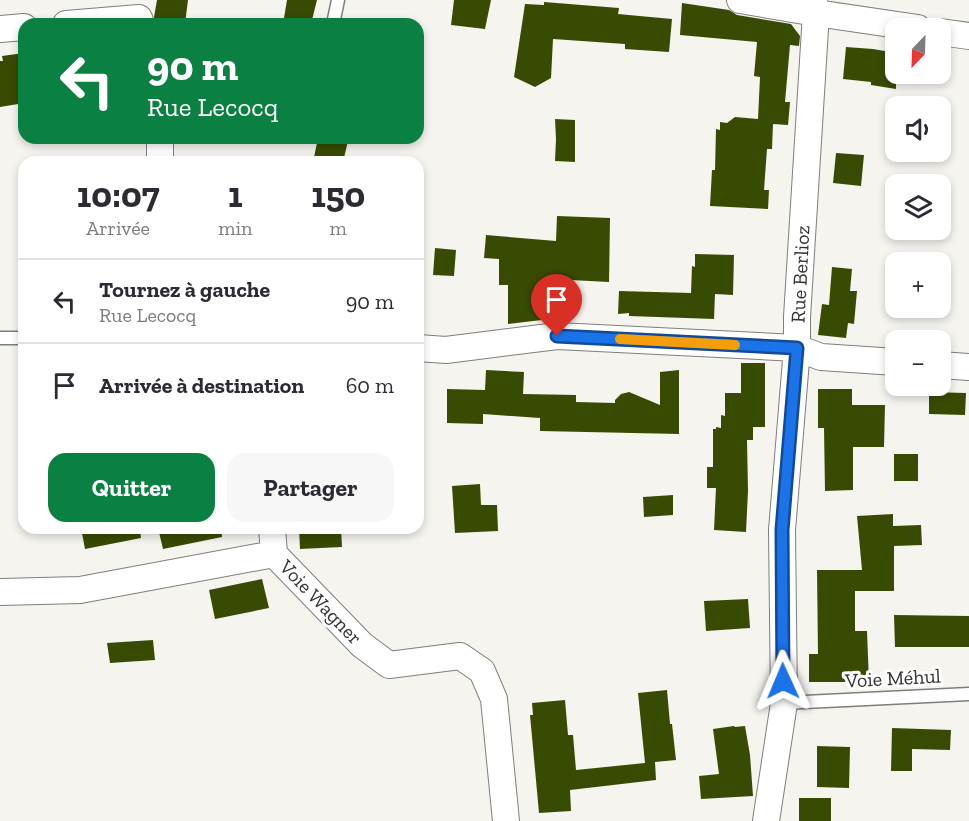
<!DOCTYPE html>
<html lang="fr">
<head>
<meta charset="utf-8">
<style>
  :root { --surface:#fff; --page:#f7f7f7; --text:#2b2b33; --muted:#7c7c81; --line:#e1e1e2; --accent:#0b8043 }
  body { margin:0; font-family:"Zilla Slab",serif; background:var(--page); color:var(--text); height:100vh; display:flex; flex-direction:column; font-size:22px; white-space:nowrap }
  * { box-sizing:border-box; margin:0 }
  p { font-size:20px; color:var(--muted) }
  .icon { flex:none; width:33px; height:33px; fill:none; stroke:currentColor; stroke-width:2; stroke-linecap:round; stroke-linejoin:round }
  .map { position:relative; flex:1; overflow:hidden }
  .side { position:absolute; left:18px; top:156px; width:406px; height:378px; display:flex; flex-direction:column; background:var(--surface); border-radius:18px; box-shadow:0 3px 9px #0003 }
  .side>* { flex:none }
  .banner { position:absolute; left:18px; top:18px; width:406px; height:126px; border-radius:18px; box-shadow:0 3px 9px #0003; background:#0b8043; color:#fff; overflow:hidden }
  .needle { width:39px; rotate:203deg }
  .fabs { position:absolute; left:885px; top:18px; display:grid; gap:12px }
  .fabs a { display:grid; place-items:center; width:66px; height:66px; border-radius:12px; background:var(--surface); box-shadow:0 3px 9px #0003; font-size:30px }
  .pin { position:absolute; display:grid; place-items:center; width:51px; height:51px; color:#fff; margin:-62px -26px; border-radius:50% 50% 50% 0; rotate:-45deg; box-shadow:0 0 6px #0007 }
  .pin .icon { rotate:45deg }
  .me { position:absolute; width:66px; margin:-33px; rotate:359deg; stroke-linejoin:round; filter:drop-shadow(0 0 4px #0008) }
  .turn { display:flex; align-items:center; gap:21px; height:126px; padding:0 30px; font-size:27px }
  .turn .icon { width:78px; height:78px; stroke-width:2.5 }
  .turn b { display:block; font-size:42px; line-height:51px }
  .eta { display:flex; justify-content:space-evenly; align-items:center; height:102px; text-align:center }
  .eta b { font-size:36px; font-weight:800; line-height:42px }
  .cta { display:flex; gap:12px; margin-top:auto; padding:12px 30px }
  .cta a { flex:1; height:69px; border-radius:18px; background:var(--accent); color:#fff; font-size:24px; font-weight:800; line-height:69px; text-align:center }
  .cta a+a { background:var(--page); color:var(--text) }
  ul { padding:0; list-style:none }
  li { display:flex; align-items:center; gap:18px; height:84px; padding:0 30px; border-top:2px solid var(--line) }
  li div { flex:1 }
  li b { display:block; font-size:22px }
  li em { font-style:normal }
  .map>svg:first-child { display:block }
  .building { fill:#394b02 }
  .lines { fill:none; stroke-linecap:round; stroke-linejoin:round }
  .lane-casing { stroke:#7f7e7a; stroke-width:15 }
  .street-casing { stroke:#7f7e7a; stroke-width:28 }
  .lane { stroke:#fff; stroke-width:12 }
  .street { stroke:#fff; stroke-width:26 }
  .route-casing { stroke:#114b97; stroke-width:15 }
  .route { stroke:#1a73e8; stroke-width:10 }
  .slow { stroke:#f59e0b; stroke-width:10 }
  .labels { text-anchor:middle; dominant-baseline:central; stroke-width:6; stroke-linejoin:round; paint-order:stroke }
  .street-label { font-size:20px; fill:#31312f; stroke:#fff }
</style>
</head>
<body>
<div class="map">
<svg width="969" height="821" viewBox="0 0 969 821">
  <rect width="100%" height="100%" fill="#f5f4ef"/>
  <path class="building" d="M157,0H188L185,24H156L154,17Z
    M287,0H317L311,24H283Z
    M454,0H491L485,29L451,25Z
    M544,2L619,8L618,14L672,19L669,52L625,49V44L553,39L551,78L535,87L514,77L525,4L544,5Z
    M682,3L729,10L737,15L791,24L800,36L799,46L790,45L785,102H790L788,125L773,124L772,149H767L764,190H769L768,209L710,206L712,170H715L716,129L720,130V122L727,123L735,117L758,119L760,77L754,76L757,42L680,35Z
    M846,47L873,49L896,53V89L871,85V82L843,79Z
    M24,53V103L0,107V61H3L2,56Z
    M555,119L575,120V162L555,161L556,139Z
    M318,138H335L348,141L343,162H313Z
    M836,153L864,155L861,186L833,183Z
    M557,216L610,218L609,282L551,279L550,319L508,324V285H499V259L484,258L486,235L556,241Z
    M435,248L456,250L454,276L433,275Z
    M695,254L734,255L733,295L715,294L714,319L629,316V313L618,314L619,291L691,293L692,266L695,267Z
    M832,267L852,269L850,291H857L854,324L848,323L846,338L818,335L822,304L829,305Z
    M741,363H765V427H753V440H747L748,491L746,532L714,530L716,488H707V467H713V429H716V427L721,428V415L725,416V393H741Z
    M486,370L524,372L523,394L576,395V402L615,403V400L621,394L629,392L660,405V372L679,370V434L540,431V418L483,414V424L447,423V389L485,390Z
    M818,389H852V405H885L884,447H853V490L825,491L824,428H818Z
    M929,392L966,393L965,415L929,414Z
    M894,454H918V481H894Z
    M480,484L481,505H497L498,531L455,533L452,486Z
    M673,495V515L644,517L643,497Z
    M893,514V526L921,525L922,545L894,546V591H855V631H867L869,682H809V654H818L817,570H862L857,516Z
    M81,528H140L141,538L85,549Z
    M158,528H221L222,537L163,549Z
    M299,528H341L342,547L300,549Z
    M262,579L269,608L215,619L209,590Z
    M748,599L750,628L706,631L704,601Z
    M894,615L969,616V647H895Z
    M153,640L155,660L110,663L107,643Z
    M667,690L670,724H672L676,760L655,762L656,780L570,790L571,811L539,813L530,715H533L532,703L565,700L568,735H573L576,770L645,763L638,693Z
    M734,726L735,727L745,726L750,755L753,796L701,799L699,776L719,774L713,729Z
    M892,728L951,730L950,750L912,749V771H891Z
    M817,746L850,747L849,788L817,787Z
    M799,798H831V821H799Z"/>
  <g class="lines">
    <g class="lane-casing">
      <path id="lane" d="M333,24L338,0
        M0,338H24
        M784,703L969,694"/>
    </g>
    <g class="street-casing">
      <path id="street" d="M740,0L816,13L918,28
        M66,24L139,18L141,24
        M0,29L24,27
        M940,32L969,36
        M160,138V162
        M418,348L446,350L557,336L797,348L821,357L896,362
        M940,365L969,367
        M272,528L274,554
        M0,592L80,590L274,554L362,645L389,665L460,656L482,671L494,699L506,821
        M766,821L784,703L782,530L797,348V317L816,13L814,0"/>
    </g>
    <use href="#lane" class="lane"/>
    <use href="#street" class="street"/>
  </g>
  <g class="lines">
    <g class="route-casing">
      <path id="route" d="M557,336L797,348L782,530L783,681"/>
    </g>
    <use href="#route" class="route"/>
    <path class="slow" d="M620,339L735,345"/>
  </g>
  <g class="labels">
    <g class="street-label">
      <text transform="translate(800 274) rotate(-87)">Rue Berlioz</text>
      <text transform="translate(321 602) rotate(46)">Voie Wagner</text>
      <text transform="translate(893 678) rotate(-3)">Voie Méhul</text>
    </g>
  </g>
</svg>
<div class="fabs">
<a><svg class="needle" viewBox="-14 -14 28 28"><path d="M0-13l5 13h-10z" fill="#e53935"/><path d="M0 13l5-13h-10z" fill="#7c7c81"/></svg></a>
<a><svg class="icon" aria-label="sound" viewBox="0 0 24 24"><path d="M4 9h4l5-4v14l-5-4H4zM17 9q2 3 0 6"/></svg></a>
<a><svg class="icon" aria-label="layers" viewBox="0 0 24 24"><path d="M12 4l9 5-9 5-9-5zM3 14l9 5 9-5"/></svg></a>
<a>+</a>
<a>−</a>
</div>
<div class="pin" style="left:557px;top:336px;background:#d93025"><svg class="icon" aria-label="arrive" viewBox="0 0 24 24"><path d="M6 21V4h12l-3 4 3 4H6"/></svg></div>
<svg class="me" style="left:783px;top:681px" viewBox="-20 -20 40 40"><path d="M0-17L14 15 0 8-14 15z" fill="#1a73e8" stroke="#fff" stroke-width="4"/></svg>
<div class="banner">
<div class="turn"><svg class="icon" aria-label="left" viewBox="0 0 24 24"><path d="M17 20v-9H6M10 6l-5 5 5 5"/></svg><div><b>90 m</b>Rue Lecocq</div></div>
</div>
<section class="side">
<div class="eta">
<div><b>10:07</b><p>Arrivée</p></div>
<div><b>1</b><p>min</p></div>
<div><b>150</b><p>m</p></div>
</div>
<ul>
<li><svg class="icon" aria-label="left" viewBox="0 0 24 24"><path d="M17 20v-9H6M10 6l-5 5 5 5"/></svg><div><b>Tournez à gauche</b><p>Rue Lecocq</p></div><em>90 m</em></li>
<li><svg class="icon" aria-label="arrive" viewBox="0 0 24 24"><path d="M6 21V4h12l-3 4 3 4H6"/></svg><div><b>Arrivée à destination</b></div><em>60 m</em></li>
</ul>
<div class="cta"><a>Quitter</a><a>Partager</a></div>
</section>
</div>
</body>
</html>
